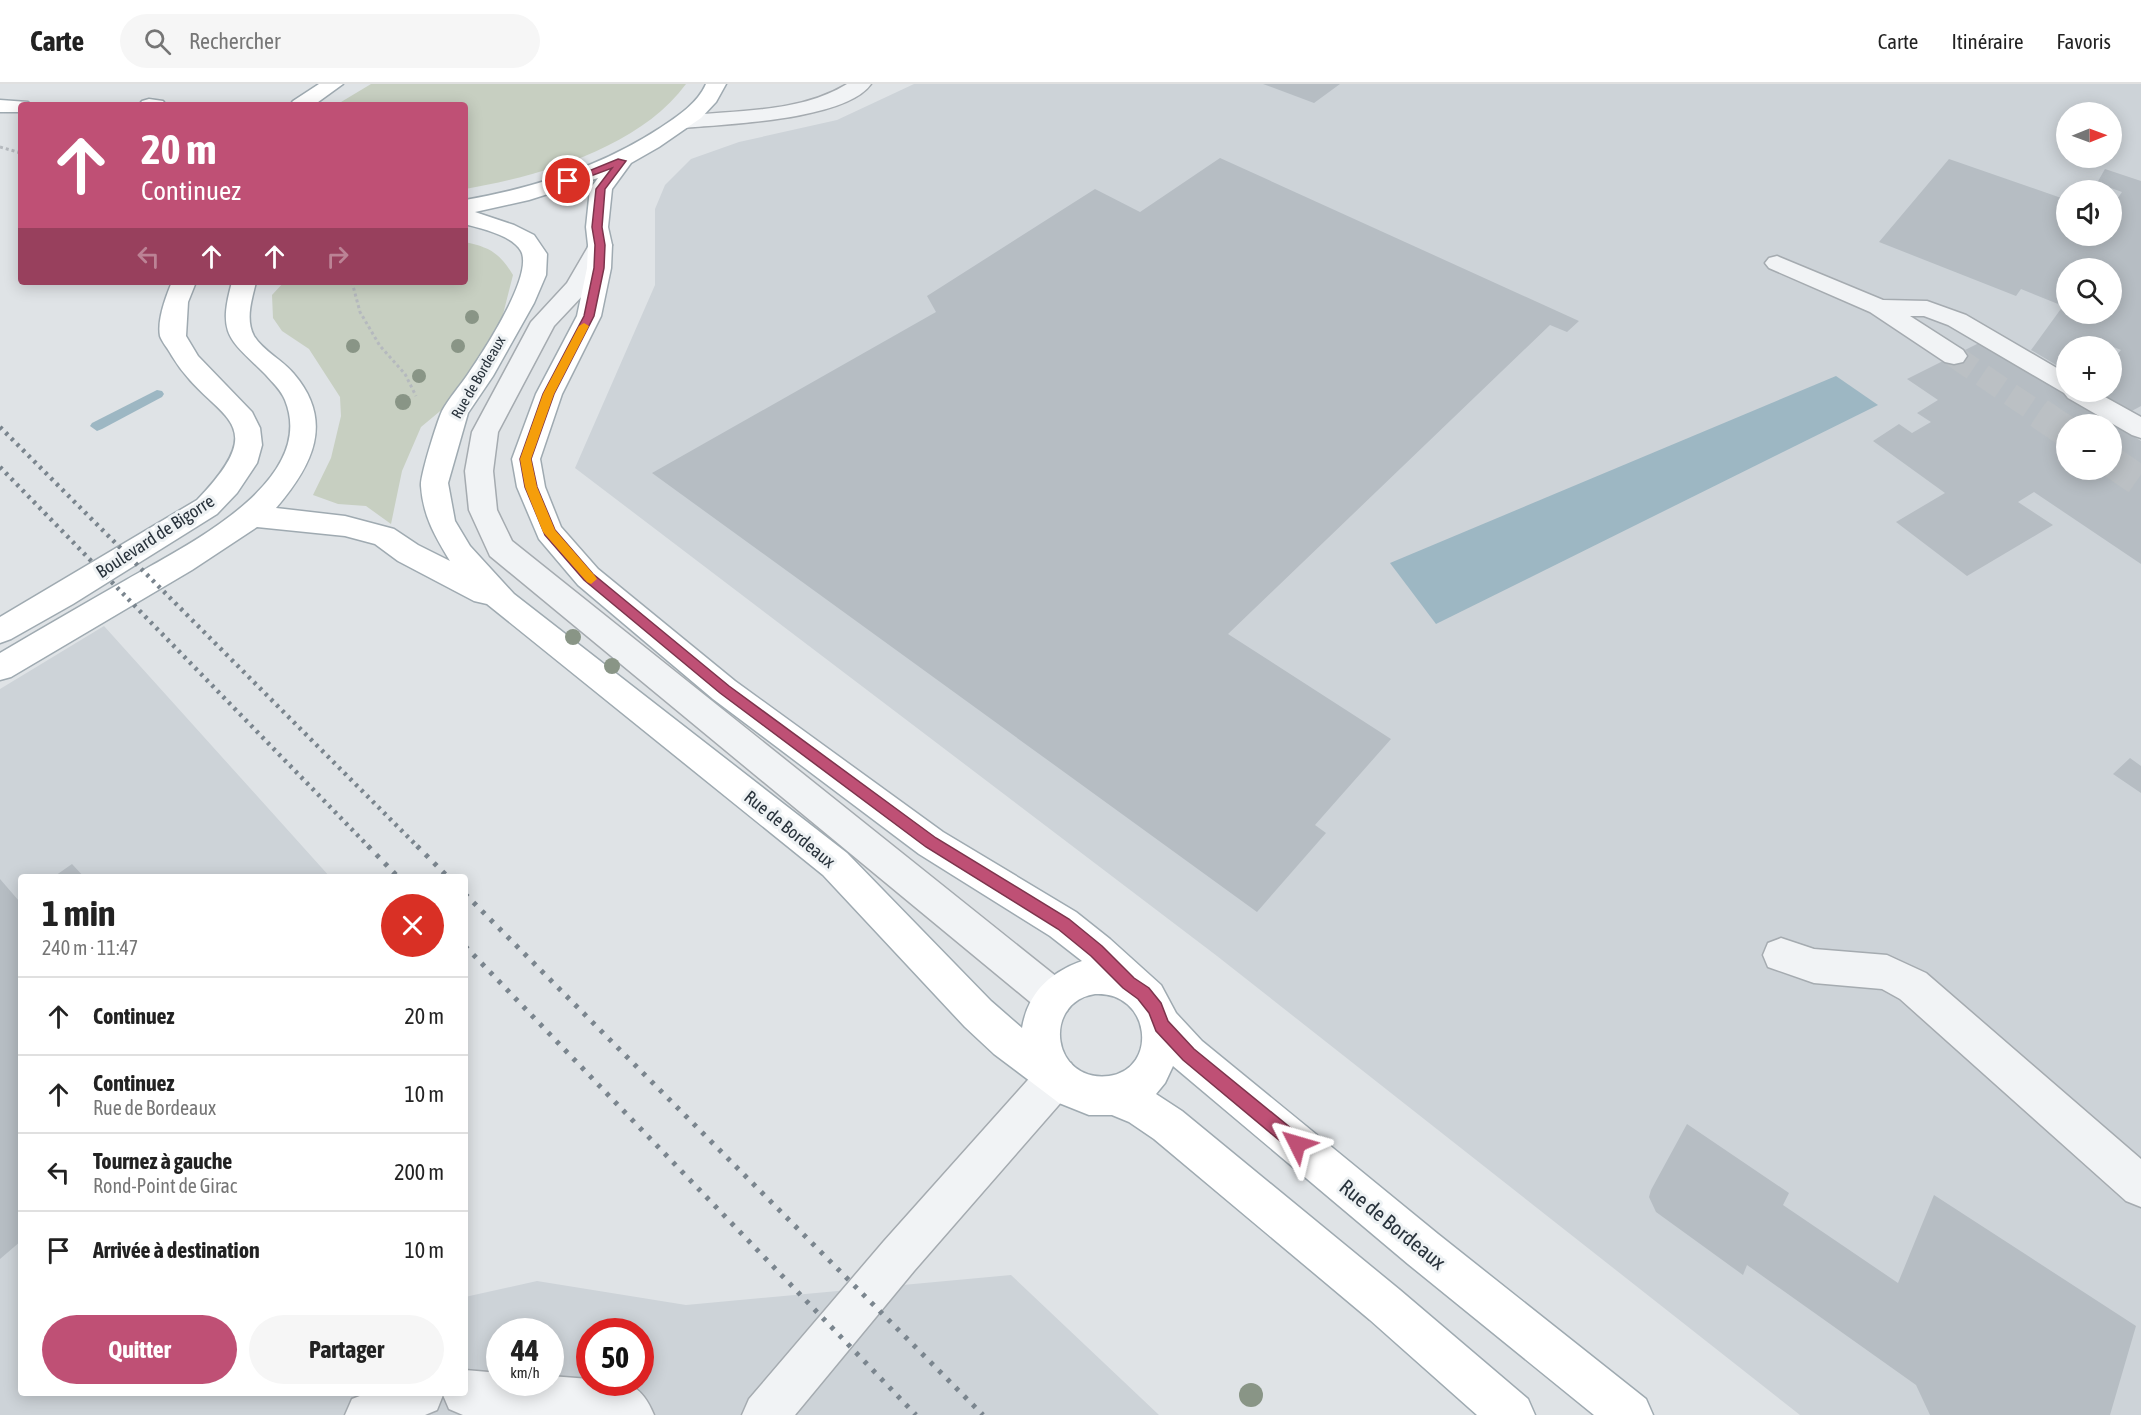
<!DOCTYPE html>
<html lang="fr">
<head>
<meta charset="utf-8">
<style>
  :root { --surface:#fff; --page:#f6f6f6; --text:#222; --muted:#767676; --line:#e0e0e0; --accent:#bf5075 }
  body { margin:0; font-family:"Asap Condensed",sans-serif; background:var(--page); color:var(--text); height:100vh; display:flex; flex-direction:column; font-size:22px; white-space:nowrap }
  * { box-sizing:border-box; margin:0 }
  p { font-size:20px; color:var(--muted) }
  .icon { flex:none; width:33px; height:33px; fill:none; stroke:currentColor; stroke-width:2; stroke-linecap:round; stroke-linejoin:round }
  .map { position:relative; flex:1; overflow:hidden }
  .details { position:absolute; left:18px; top:790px; width:450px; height:522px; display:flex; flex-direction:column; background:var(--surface); border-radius:6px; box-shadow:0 3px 15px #0003 }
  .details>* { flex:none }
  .banner { position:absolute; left:18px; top:18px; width:450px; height:183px; border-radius:6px; box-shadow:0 3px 15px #0003; background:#bf5075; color:#fff; overflow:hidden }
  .needle { width:39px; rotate:89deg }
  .buttons { position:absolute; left:2056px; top:18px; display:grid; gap:12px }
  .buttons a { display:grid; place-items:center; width:66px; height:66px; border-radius:50%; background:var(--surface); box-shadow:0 3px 15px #0003; font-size:30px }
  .speed { position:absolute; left:486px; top:1234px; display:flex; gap:12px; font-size:30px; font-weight:700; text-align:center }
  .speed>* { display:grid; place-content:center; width:78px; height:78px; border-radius:50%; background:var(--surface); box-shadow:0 3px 15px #0003; line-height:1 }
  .speed small { font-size:15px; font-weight:400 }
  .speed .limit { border:9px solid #d22; background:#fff; color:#111 }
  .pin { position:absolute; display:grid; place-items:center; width:51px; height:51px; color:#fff; margin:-26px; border:3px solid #fff; border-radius:50%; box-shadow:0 2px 6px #0007 }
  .me { position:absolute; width:66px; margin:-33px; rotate:310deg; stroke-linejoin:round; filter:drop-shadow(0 0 4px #0008) }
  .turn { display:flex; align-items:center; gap:21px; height:126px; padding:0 24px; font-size:27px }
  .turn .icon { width:78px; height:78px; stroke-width:2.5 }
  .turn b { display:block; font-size:42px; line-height:51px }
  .lanes { display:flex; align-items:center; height:57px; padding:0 24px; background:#0003; justify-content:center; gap:30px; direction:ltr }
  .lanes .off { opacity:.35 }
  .round { display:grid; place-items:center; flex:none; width:63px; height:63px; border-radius:32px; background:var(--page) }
  .overview { display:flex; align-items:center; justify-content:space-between; height:102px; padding:0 24px }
  h1 { font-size:36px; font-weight:700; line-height:45px }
  .cta { display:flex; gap:12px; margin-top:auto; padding:12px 24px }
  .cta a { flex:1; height:69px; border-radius:36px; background:var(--accent); color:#fff; font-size:24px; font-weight:700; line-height:69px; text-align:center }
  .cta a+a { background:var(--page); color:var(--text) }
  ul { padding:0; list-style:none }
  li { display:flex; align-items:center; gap:18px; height:78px; padding:0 24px; border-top:2px solid var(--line) }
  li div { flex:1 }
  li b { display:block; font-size:22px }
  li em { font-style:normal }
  header { display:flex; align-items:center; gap:36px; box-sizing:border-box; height:84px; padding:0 30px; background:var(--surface); border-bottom:2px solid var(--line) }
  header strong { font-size:28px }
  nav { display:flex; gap:33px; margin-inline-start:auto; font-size:21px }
  .search { width:420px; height:54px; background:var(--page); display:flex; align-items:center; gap:15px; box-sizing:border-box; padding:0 21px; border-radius:33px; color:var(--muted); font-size:22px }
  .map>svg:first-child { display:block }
  .built { fill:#cdd3d8; fill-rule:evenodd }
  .green { fill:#c7cfc1 }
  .water { fill:#9db7c3 }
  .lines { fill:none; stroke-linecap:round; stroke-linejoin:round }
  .stream { fill:#9db7c3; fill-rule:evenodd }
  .building { fill:#b6bdc3; fill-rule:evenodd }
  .minor-tunnel-far1 { stroke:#bbc0c4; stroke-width:23; stroke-dasharray:23 11; stroke-linecap:butt }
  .minor-tunnel { stroke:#bbc0c4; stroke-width:31; stroke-dasharray:31 15; stroke-linecap:butt }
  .minor-casing { stroke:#a5abb0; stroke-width:3 }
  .major-casing { stroke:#9faab1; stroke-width:3 }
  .path { stroke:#b5b9be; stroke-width:3; stroke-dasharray:3 3; stroke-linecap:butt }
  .minor { fill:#f1f3f5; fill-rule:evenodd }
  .major { fill:#fff; fill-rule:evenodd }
  .rail-far1 { stroke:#7a858e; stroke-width:4.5; stroke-dasharray:3 5; stroke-linecap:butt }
  .rail { stroke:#7a858e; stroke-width:5; stroke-dasharray:4 8; stroke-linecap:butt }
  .tree { fill:#899586 }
  .route { fill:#bf5075; stroke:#7c344c; stroke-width:1.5 }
  .slow { fill:#f59e0b }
  .labels { text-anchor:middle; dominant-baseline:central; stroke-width:6; stroke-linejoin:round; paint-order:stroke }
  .far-street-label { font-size:15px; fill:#29333c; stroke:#eef2f4 }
  .street-label { font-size:18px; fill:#29333c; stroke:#eef2f4 }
  .near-street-label { font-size:21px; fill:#29333c; stroke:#eef2f4 }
</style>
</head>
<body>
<header>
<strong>Carte</strong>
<div class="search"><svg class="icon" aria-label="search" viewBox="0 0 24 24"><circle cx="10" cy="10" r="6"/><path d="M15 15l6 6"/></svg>Rechercher</div>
<nav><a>Carte</a><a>Itinéraire</a><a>Favoris</a></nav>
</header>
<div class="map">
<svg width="2141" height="1331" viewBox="0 0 2141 1331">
  <rect width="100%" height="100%" fill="#dfe3e6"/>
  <path class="built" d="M914,0H2141V1331H1800L1217,872L575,384L655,201V125L665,101L691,75L739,58L837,36ZM2067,28H2112V74H2067ZM2067,106H2112V152H2067ZM2067,184H2112V230H2067ZM2067,262H2112V308H2067ZM2067,340H2112V386H2067Z
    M104,542L330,793L21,794V1310H465V1213L537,1197L686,1221L1011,1191L1159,1331H0V605ZM500,1248H550V1299H500ZM590,1248H640V1299H590Z"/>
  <path class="green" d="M371,0H686C639,64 540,92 465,105V21H336Z
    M465,158C489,163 500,169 513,191L494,266L463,308L421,343L402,387L391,440L366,422L338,420L313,411L331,374L341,332L340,313L309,265L282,247L273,234L272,211L284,198H465Z"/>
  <path class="water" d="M1836,292L1878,321L1436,540L1390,479Z"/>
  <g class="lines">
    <path class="stream" d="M157,306L162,307L164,310L162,313L102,345L97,347L90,342L92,339Z"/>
  </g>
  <path class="building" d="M1263,0H1340L1314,19Z
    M1220,74L1579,237L1567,248L1550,241L1228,550L1391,655L1315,741L1326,749L1257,828L652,389L936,228L927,212L1095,105L1140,128Z
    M1949,75L2067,116V152H2112V122L2122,108L2097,99L2105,85L2141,97V322L2128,329L2093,308H2112V277L2121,266L2089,253L2082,262H2067V276L2058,282L2031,266L2063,222L2021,205L2016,212L1879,158ZM2067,184H2112V230H2067Z
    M1981,258L2141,357V480L2034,408L2018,418L2053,441L1967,492L1896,438L1945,409L1873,357L1899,340L1912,349L1931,338L1917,329L1938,316L1907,295ZM2067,340H2112V386H2067Z
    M2130,674L2141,682V709L2113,690Z
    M72,780L85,794H52Z
    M0,795L19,817L21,816V1157L0,1175Z
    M1687,1040L1789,1109L1783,1121L1898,1199L1934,1111L2136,1242L2110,1331H1930L1916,1301L1747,1181L1743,1191L1656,1128L1649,1113L1651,1106Z"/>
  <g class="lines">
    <path class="minor-tunnel-far1" d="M1954,272L2041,331"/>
    <path class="minor-tunnel" d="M2039,329L2067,348
      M2112,378L2141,398"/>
    <g class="minor-casing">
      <path id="minor" d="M847,0H871C846,36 726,40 684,44L677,42L674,38L677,34L684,32C737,26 800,29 847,0Z
        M600,154L608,156L612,161L586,208L554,242L498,348L493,387L497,426L512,457L1067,901L1073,914L1067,927L1054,932L1041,927L490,472L469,426L465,387L472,348L531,238L567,199L592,156Z
        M1777,172L1883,216L1927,217L1966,231L2067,290V308H2096L2141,333V354L2132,351L2068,314L2064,309L1948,241L1924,232H1910L1963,266L1967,272L1963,278L1954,280L1945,278L1870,228L1769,184L1765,179L1769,174Z
        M1781,854L1814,865L1887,871L1926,889L2141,1075V1123L2126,1117L1900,915L1882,905L1814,899L1768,883L1763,871L1768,859Z
        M1057,974L1071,979L1077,993L1071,1007L914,1187L795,1331H742L749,1315L884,1157L1043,979Z
        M465,1286L500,1289V1299H550V1292L590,1295V1299C624,1299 639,1295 654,1331H463L449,1325L443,1311L437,1326L425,1331H345L352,1315L365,1310H465Z"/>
    </g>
    <g class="major-casing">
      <path id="major" d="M319,0H343L314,21H290L293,17Z
        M706,0H726L716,18L701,34L659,63L631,79L612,105L608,143L612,161L611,184L601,232L562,310L540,375L545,403L561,443L598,485L735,597L943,748L1076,828L1110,855L1161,901L1176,929L1202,957L1438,1150L1646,1315L1653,1331H1594L1408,1180L1173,982L1165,999L1156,1010L1182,1027L1400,1206L1528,1315L1535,1331H1477L1370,1236L1154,1055L1129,1038L1112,1031H1089L1059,1019L994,970L965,943L823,791L487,520L474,517L398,477L375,460L345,452L257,443L192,486L11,593L0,596V569C42,544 84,520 126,496C181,464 319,399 285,316C281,306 273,299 266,291C230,255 217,252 232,198H256C252,215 245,235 254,252C263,267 283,276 294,290C335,338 312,382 276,424L345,432L394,445L418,461L450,477C435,452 423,432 421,402C420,392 437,338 442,327C449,314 460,302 468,290C483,268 534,191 521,167C512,151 482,145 465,140V116C534,104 600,83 660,44C678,32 697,20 706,0ZM598,94L590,105L586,143L588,161L587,184L577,232L536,310L512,375L517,403L539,455L578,501L713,615L919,770L1050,852L1082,877C1049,889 1028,909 1022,944L991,917L847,769L514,510L470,462L455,437L448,399L468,329L493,292L534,219L546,191L547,170L534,151L514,141L475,128L529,116ZM1095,910C1151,907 1159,985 1109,992C1051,999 1042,918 1095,910Z
        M149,15L163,17L166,21H139L142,17Z
        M0,16L28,18L31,21H21V28H0Z
        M172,198H196L188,218L186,252L198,272L252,328L260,344L262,361L257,379L237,409L217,430L73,520L11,555L0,559V533L197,416C278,332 211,337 172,272C169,266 162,258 160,252C157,236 166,212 172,198Z"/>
    </g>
    <path class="path" d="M0,63L21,69
      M352,198L360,228L380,262L405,290L416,312"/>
    <use href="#minor" class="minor"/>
    <use href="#major" class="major"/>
    <path class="rail-far1" d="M0,343L419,764
      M0,383L370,764"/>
    <path class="rail" d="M368,762L399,794
      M417,762L449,794
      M465,810L983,1331
      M465,862L916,1331"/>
  </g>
  <g class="tree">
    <circle cx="472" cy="233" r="7"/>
    <circle cx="353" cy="262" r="7"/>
    <circle cx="458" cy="262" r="7"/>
    <circle cx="419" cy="292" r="7"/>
    <circle cx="403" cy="318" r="8"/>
    <circle cx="573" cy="553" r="8"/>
    <circle cx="612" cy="582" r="8"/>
    <circle cx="1251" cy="1311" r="12"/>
  </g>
  <path class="route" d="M618,75L626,77L605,105L602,143L605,161L604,184L594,232L554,310L531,375L537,403L555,446L593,490L729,602L936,754L1069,835L1102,862L1134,894L1149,904L1161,919L1168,937L1194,965L1303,1054L1305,1060L1303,1066L1297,1068L1291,1066L1183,976L1156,947L1149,929L1138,915L1123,904L1091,872L1058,845L926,763L720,609L584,496L545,451L525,403L520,375L543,310L584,232L594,184L595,161L592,143L596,105L612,84L572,99L564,97Z"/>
  <path class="slow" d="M584,239L589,242L554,310L531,375L537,403L555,446L595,492L597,495L591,500L587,498L543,448L525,403L520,375L543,310L579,242Z"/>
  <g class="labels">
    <g class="far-street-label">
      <text transform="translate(478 293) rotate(-60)">Rue de Bordeaux</text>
    </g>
    <g class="street-label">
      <text transform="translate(155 452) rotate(-33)">Boulevard de Bigorre</text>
      <text transform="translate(790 745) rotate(39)">Rue de Bordeaux</text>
    </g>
    <g class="near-street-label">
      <text transform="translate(1393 1140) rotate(39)">Rue de Bordeaux</text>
    </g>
  </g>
</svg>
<div class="buttons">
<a><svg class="needle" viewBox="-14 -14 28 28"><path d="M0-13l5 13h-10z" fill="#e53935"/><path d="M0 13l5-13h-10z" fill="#767676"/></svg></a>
<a><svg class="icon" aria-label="sound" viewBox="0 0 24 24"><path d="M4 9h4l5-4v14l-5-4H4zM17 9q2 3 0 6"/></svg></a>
<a><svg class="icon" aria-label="search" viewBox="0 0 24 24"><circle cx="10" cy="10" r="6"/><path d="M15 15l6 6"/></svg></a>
<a>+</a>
<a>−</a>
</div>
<div class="speed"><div>44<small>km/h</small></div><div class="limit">50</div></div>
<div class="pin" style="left:568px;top:97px;background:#d93025"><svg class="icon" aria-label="arrive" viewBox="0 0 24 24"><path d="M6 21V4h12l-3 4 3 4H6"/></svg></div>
<svg class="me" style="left:1297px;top:1060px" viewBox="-20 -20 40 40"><path d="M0-17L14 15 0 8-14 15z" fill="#bf5075" stroke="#fff" stroke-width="4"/></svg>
<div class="banner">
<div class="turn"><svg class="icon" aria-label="ahead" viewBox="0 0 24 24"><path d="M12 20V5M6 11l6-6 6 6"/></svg><div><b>20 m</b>Continuez</div></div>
<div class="lanes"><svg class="icon off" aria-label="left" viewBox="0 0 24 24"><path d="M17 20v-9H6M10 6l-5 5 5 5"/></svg><svg class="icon" aria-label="ahead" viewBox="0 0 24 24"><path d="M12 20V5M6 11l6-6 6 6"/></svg><svg class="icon" aria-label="ahead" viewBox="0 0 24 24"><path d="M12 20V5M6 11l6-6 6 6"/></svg><svg class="icon off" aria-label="right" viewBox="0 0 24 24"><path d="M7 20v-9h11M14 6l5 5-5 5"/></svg></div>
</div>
<section class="details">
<div class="overview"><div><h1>1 min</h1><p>240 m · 11:47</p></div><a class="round" style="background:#d93025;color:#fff"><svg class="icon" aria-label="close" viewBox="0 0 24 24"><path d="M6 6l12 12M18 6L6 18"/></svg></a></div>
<ul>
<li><svg class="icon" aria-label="ahead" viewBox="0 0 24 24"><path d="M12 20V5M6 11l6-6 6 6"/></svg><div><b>Continuez</b></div><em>20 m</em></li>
<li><svg class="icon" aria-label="ahead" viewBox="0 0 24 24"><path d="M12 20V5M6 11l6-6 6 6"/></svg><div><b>Continuez</b><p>Rue de Bordeaux</p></div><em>10 m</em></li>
<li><svg class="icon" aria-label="left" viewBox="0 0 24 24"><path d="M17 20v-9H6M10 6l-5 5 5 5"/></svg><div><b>Tournez à gauche</b><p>Rond-Point de Girac</p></div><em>200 m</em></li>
<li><svg class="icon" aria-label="arrive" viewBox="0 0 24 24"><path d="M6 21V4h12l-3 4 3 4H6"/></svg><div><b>Arrivée à destination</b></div><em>10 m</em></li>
</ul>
<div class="cta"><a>Quitter</a><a>Partager</a></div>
</section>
</div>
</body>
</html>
